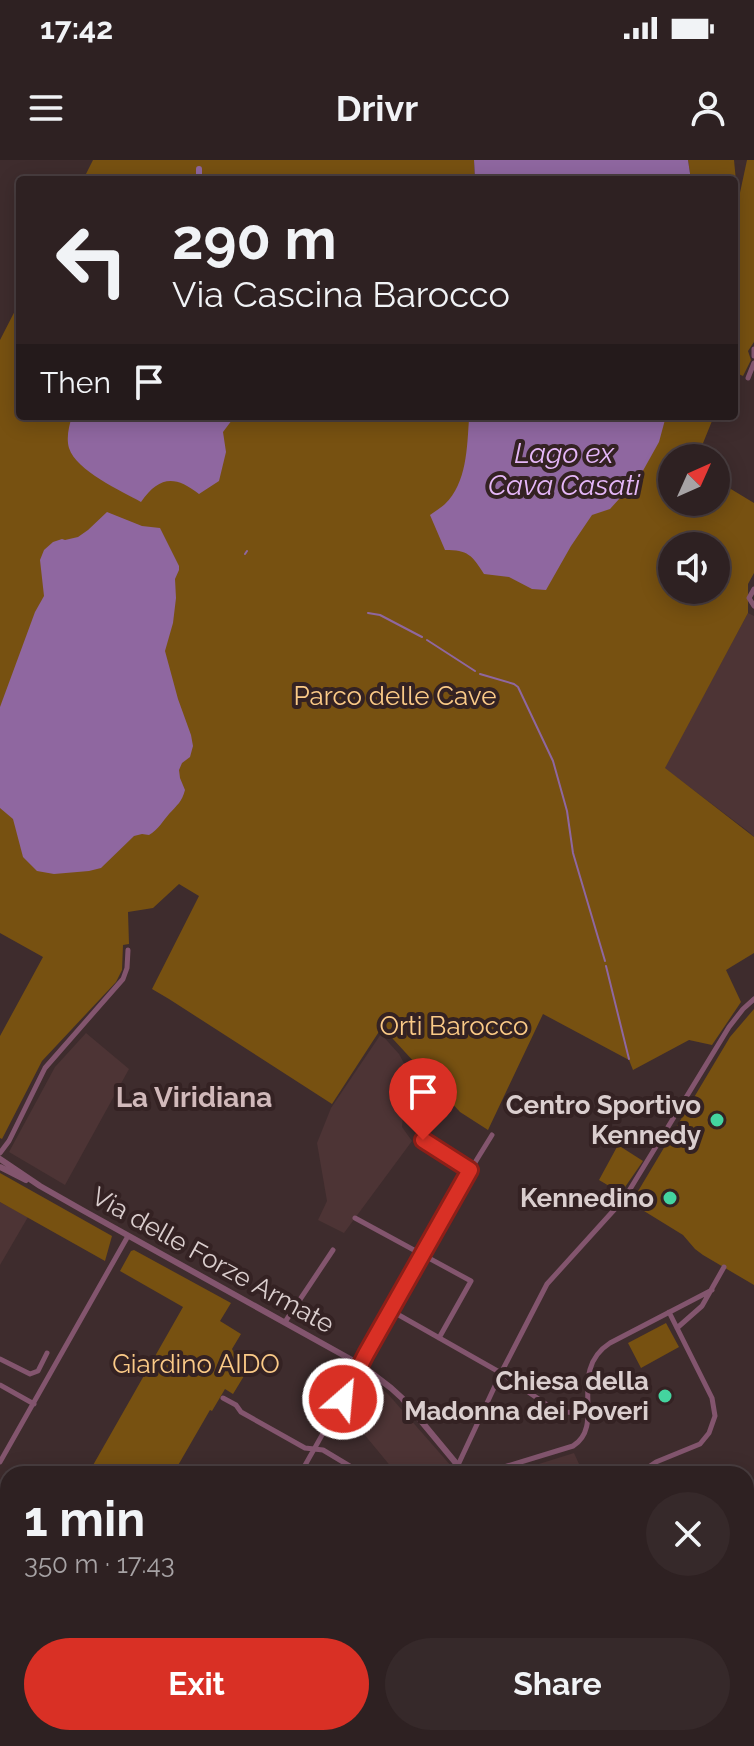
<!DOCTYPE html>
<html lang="en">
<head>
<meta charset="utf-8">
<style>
  :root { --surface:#2e2122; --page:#36292a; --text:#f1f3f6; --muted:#a7a3a5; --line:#493e40; --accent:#d93025 }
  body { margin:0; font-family:Raleway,sans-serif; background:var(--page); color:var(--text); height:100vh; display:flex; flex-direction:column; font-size:30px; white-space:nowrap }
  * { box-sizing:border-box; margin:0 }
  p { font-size:26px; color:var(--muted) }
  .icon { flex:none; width:44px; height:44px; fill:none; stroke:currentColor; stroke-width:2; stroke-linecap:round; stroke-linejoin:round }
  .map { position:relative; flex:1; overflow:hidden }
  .side { position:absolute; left:0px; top:1306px; width:754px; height:280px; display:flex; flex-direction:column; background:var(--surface); border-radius:24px 24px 0 0; box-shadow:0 4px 20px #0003,0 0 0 2px var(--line) }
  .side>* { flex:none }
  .banner { position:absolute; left:16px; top:16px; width:722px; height:244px; border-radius:8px; box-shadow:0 4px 20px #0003,0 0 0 2px var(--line); background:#2e2122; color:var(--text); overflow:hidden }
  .needle { width:52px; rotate:45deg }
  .controls { position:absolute; left:658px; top:284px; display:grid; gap:16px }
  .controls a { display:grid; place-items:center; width:72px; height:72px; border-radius:50%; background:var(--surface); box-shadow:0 4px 20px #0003,0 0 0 2px var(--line); font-size:40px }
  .pin { position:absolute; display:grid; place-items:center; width:68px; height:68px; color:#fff; margin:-82px -34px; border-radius:50% 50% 50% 0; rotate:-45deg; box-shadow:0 0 8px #0007 }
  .pin .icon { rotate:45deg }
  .me { position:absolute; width:88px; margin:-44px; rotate:27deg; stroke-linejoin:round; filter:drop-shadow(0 0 6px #0008) }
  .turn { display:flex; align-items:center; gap:28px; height:168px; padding:0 24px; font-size:36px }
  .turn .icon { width:104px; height:104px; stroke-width:2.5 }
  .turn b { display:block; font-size:56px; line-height:68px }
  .then { display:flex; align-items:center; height:76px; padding:0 24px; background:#0003; gap:16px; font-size:30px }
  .round { display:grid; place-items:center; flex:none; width:84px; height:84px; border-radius:42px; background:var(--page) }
  .headline { display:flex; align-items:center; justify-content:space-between; height:136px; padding:0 24px }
  h1 { font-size:48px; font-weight:700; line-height:60px }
  .cta { display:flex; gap:16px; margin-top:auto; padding:16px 24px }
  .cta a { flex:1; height:92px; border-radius:48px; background:var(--accent); color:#fff; font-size:32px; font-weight:700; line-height:92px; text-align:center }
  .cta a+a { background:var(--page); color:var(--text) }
  .status { display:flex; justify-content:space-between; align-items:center; height:56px; padding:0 40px; background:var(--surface); direction:ltr }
  .status svg { height:22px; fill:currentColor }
  header { display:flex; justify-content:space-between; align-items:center; height:104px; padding:0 24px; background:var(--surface); font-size:36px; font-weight:700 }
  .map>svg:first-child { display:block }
  .built { fill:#4d3435 }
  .green { fill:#775111; fill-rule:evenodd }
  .water { fill:#8f67a0 }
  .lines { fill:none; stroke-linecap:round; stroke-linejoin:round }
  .stream { stroke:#8f67a0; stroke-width:2 }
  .canal { stroke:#8f67a0; stroke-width:6 }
  .minor { stroke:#83556e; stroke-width:5 }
  .tertiary { stroke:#83556e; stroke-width:6 }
  .secondary { stroke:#af6790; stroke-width:7 }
  .route-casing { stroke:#8d1f18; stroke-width:20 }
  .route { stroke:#d93025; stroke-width:14 }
  .poi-dot { fill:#44d49f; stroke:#342223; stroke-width:3 }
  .labels { text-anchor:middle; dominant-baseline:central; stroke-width:8; stroke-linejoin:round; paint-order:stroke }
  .park-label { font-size:26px; fill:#fbca87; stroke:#342223 }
  .poi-label { font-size:26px; font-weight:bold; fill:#dacece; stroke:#342223; text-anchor:end }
  .street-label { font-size:26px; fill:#dacece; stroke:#342223 }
  .water-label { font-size:28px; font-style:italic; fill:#e5b7f8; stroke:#342223 }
  .neighbourhood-label { font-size:28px; font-weight:bold; fill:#d1b9ba; stroke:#342223 }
</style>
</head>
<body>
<div class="status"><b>17:42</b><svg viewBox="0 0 49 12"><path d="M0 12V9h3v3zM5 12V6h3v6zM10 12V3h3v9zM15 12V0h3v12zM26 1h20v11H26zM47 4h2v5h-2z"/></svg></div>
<header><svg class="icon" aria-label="menu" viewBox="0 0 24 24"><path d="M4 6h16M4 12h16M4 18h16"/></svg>Drivr<svg class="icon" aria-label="person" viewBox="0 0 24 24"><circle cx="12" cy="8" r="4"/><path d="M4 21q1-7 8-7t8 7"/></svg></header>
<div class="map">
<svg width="754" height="1586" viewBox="0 0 754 1586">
  <rect width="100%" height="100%" fill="#3e2c2d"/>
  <path class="built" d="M748,453L754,456V677L749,672L664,608Z
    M86,873L129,909L65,1025L9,992L55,907Z
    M381,874L399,894L407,909L402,967L412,981L344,1073L318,1060L327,1041L317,983L331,948Z
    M0,1042L28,1057L0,1105Z
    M368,1218L388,1234L452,1307L443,1314H397L359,1268L360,1255L348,1248L363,1221Z
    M574,1293L579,1304L578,1314H528L526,1308Z"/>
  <path class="green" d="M93,0H474L475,20H83Z
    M688,0H734L738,42L747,0H754V182L748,191L751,200L743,216L734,212V20H691Z
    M20,141V256H714L697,298H672V342H716V320L754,343V413L748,424V453L665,608L754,677V793L726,810L741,842L712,885L689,880L633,910L629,900L543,854L488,970L460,952L382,867L332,944L169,839L152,829L199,736L179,724L153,748L128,752L129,784L123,785L122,810L116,822L42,901L2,979L0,978V876L43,797L0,773V180ZM672,386H716V430H672Z
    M754,849V1125L703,1095L695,1089L683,1075L631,1043L730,877Z
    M618,985L643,1001L621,1033L599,1020Z
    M0,1013L112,1076L105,1101L0,1042Z
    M134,1090L231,1143L220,1161L241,1174L232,1189L244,1216L233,1234L225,1229L212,1251L210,1250L173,1314H88L183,1147L120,1111L131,1091Z
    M666,1163L679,1187L641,1208L628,1183Z
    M6,1313L8,1314V1440L0,1435V1355L7,1343L0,1338V1322Z
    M70,1578H175L170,1586H67Z
    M240,1578H307L302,1586H254Z
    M365,1578H426L422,1586H360Z"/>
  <path class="water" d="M474,0H688L691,20H475Z
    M72,256H235L223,272L226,292L219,321L199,334C175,315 159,316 141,342C122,331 76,311 69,288C66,278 69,266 72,256Z
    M467,256H666L659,282L640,316L610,349L592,355L571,386L546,430L532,429L509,417L484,414C472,395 468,390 445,390L430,355C435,351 441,348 445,344C467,323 467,287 469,259Z
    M107,352L142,366L160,368L179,406V410L175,419L176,438L173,463L165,491L178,539L191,575L193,586L190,597L182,603L179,610L180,618L185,630C182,642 177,645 169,654C162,662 159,669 149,675L142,674L134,676L101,708L89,711L54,714L37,711L23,697L13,659L0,648V547L35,452L44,436L40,400L44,390L53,382L62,379L65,380L78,377L88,370Z"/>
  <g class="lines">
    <path class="stream" d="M245,394L247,391
      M368,453L380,455L422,477
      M427,480L475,511
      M480,514L514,524L518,527L553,601L567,651L573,693L605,801
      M606,806L629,899"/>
    <path class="canal" d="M199,20V9"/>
    <path class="minor" d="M754,189V196
      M748,218L754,203
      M754,429L749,438L754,446
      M423,980L470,1010
      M0,993L9,981L45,908L123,819L127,808L128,790
      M355,1058L471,1121L439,1178
      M390,1150L501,1213L553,1249L561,1252L587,1253
      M285,1162L333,1090
      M677,1168L702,1146L724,1107
      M0,1199L30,1214L38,1211L47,1193
      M0,1225L34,1244
      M223,1238L236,1245L241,1252L305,1288L323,1290L363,1314
      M0,1302L128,1076
      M458,1305L501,1213L547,1124L624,1039L729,867L743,849L754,839
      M300,1314C365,1201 423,1085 492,975
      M481,1314L573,1286C607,1265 566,1211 610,1183L712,1130
      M638,1314L656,1302L700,1284L709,1273L715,1256L712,1238L669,1152
      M0,1443L8,1447
      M226,1578L239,1586
      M452,1586L457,1578"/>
    <path class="tertiary" d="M0,999L40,1026L84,1051L361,1205L391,1228L402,1238L465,1314
      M0,1007L26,1020
      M746,1562L754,1566"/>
    <path class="secondary" d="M746,1398L754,1381
      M746,1419L754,1401
      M659,1586L663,1578
      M670,1586L674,1578"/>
  </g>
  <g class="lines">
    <g class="route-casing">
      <path id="route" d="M343,1239L366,1194L470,1010L423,980"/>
    </g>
    <use href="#route" class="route"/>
  </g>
  <g class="poi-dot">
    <circle cx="717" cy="960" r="8"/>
    <circle cx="670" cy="1038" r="8"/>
    <circle cx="665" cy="1236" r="8"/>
  </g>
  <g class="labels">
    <g class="park-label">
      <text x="395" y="536">Parco delle Cave</text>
      <text x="454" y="866">Orti Barocco</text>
      <text x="196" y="1204">Giardino AIDO</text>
    </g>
    <g class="poi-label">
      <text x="701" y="945">Centro Sportivo<tspan x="701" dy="30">Kennedy</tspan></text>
      <text x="654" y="1038">Kennedino</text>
      <text x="649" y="1221">Chiesa della<tspan x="649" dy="30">Madonna dei Poveri</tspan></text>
    </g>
    <g class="street-label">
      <text transform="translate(213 1100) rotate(29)">Via delle Forze Armate</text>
    </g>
    <g class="water-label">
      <text x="564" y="293">Lago ex<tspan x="564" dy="32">Cava Casati</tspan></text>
    </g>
    <g class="neighbourhood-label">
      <text x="194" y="937">La Viridiana</text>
    </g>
  </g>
</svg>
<div class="controls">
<a><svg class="needle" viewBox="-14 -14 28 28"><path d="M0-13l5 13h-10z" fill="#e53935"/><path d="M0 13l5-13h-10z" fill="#a7a3a5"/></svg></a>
<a><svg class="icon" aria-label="sound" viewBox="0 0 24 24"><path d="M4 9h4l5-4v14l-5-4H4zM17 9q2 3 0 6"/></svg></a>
</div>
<div class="pin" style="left:423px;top:980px;background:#d93025"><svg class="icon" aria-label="arrive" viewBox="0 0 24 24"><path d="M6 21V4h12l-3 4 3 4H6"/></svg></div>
<svg class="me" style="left:343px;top:1239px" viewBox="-20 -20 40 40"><circle r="17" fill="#d93025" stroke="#fff" stroke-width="3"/><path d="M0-11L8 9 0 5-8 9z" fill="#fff"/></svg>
<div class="banner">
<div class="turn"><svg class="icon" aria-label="left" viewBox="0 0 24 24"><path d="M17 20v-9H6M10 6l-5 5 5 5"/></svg><div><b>290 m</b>Via Cascina Barocco</div></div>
<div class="then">Then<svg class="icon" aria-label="arrive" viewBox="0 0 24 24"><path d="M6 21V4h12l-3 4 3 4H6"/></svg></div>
</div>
<section class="side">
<div class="headline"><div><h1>1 min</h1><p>350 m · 17:43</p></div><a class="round"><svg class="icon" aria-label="close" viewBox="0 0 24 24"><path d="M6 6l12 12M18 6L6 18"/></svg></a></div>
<div class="cta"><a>Exit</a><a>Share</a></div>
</section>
</div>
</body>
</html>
